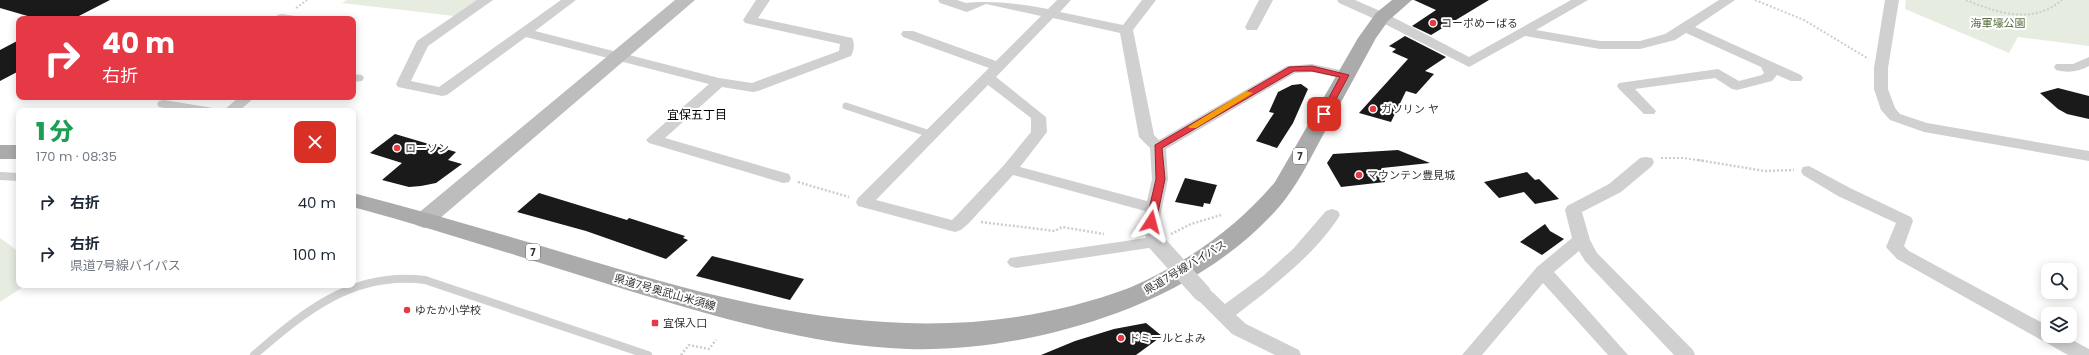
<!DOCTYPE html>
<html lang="ja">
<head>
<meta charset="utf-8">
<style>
  :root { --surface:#fff; --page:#f2f2f3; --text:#1f2937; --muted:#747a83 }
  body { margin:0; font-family:Poppins,"Noto Sans JP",sans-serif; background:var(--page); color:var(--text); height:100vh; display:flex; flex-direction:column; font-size:15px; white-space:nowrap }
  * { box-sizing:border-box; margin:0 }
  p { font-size:13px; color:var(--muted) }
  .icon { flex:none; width:22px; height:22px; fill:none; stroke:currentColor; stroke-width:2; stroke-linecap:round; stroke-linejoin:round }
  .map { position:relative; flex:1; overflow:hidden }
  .side { position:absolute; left:16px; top:108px; width:340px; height:180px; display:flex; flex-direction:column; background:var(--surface); border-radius:8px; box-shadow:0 2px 10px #0003 }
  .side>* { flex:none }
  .banner { position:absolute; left:16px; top:16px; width:340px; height:84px; border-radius:8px; box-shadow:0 2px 10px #0003; background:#e63946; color:#fff; overflow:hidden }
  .tools { position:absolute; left:2041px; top:263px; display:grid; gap:8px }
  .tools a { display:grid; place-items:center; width:36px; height:36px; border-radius:8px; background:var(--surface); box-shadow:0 2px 10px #0003; font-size:20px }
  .pin { position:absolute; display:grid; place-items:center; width:34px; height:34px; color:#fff; margin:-17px; border-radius:8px; box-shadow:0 2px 6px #0006 }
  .me { position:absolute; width:44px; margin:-22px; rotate:9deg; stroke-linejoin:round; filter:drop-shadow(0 0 3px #0008) }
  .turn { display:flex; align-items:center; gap:14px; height:84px; padding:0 20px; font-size:18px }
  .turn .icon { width:52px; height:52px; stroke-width:2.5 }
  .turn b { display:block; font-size:28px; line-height:34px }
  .round { display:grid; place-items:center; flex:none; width:42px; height:42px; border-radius:8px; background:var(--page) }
  .summary { display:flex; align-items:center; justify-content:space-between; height:68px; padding:0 20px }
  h1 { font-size:24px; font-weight:800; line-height:30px; color:#1e9e55 }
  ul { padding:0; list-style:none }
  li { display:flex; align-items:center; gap:12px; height:52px; padding:0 20px }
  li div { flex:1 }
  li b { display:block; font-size:15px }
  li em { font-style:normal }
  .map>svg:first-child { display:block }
  .green { fill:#e6ecdf }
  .building { fill:#1a1a1a }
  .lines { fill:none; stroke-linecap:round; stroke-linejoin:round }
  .path-far1 { stroke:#cdcdcd; stroke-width:2; stroke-dasharray:2 2; stroke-linecap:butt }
  .path { stroke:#cdcdcd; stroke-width:2.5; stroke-dasharray:2 2; stroke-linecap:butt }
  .lane-far1 { stroke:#d0d0d0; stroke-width:7 }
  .lane { stroke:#d0d0d0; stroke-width:8 }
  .street { fill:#d0d0d0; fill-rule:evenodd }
  .secondary { fill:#bdbdbd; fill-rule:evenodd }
  .primary { fill:#ababab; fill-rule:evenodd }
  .street-bridge { stroke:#d0d0d0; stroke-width:18 }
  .route { fill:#e63946; stroke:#96252e }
  .slow { fill:#f59e0b }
  .poi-dot { fill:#e63946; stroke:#fff; stroke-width:1.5 }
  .labels { text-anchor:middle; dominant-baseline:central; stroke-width:4; stroke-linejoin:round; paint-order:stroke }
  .shield { fill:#fff; stroke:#707070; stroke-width:1 }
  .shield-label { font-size:10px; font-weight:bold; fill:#333 }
  .poi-label { font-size:11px; fill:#333; stroke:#fff; text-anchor:start }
  .park-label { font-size:11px; fill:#56703f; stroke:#fff }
  .street-label { font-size:11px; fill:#333; stroke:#fff }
  .neighbourhood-label { font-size:12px; fill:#000; stroke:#fff }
</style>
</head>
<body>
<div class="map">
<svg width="2089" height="355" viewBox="0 0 2089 355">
  <rect width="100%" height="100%" fill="#fff"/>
  <path class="green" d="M347,0H478L455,16L342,3Z
    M1906,0H2089V46L2018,37L2009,53L1905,9Z
    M0,238L19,252V285H26L0,302Z"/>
  <path class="building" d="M0,0H110L73,19H41L31,17L0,8Z
    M1414,0H1489L1431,35L1412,26L1436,10Z
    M1405,36L1446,57L1425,71L1434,74L1416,94L1406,91L1391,122L1359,113L1408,59L1392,52L1396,49L1389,46Z
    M19,40V71L0,81V50Z
    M1301,84L1308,89L1293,123L1277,148L1256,141L1274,113L1269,112L1278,92L1292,85Z
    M2058,88L2089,96V119L2067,114L2058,109L2040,93Z
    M395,134L456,152L448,160L462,164L436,183L421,186L409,187L382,180L402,163L370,153Z
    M1398,150L1430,163L1382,168L1385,182L1341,187L1327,163L1333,154Z
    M1527,172L1535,180L1539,179L1559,199L1535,204L1524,192L1499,198L1484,182Z
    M1185,178L1217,185L1210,204L1204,203L1203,207L1175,202Z
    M539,193L627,220L629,218L685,236L683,238L688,240L666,259L586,231L517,212Z
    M1545,224L1550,231L1564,239L1542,255L1520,242Z
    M712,256L804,279L790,300L696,276Z
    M1146,323L1162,336L1136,355H1041L1075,341L1114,329Z"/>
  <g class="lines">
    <path class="path-far1" d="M1755,0L1804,20L1867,58
      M1966,0C1998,13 2032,25 2062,0
      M296,8L307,0
      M1661,158H1683L1704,161"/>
    <path class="path" d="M1698,160L1765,171L1794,170
      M798,182L849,197
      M981,222L1055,231L1062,227L1104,234
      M1171,234L1191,224L1221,215
      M681,355L689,345L709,349L716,340"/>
    <path class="lane-far1" d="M846,106L930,134"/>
    <path class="lane" d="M0,176L19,177
      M254,355C305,311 353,271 425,280L648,355"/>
    <path class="street" d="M477,0H493L428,46L411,81L439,87L561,0H576L535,31L719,78L752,83L839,51L840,44L745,23L743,20L756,0H770L758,18L852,38C855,43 854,51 851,56L758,91L753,92L722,87L665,138L789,174L791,178L789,182L783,183L649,143L646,140L649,137L709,84L526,37L447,95L442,96L398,87L396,84L417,41Z
      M938,0H957L966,3C989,0 1024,4 1048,9L1057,0H1071L1060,12L1123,25L1142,0H1156L1133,30L1154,135L1159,140L1287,66L1312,64L1350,72L1352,75L1350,78L1345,79L1312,72L1295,73L1166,149L1168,179L1159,222L1165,242L1162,246L1016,268L1010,266L1007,262L1010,258L1146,238L1143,222L1145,211L1013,175L969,223L961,230L955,232L858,206L856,202L858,198L989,68L903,37L901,34L903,31H913L996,61L1041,16L986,4L967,12L940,3ZM1053,18L1120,33L1139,137L1150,148L1152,179L1147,201L1020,167L1047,132L1046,117L996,77ZM988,85L1031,118V132L1004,165L957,215L952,220L876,200Z
      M1259,0H1273L1257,30H1247L1245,27Z
      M1337,0H1355L1387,14L1469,57L1571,0H1588L1536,30L1600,41H1640L1665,34L1719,0H1735L1695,27L1801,75L1803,78L1801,81H1791L1777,75L1772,81L1737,90L1732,89L1715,78L1635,89L1656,111L1654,114H1644L1619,89L1617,86L1619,83L1718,69L1739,81L1762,75L1764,73L1761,67L1686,33L1675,40L1640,49H1600L1525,36L1469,67L1377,20L1339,3Z
      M1885,0H1899L1888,68V89L1895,108L1900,114L1927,123L2089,151V161L1924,132L1890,120L1881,110L1874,89V68Z
      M282,14L296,16L298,19H276L277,15Z
      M2089,57V66C2078,72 2068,73 2056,70L2054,67L2056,64H2073Z
      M353,74L362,75L364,78L362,81L353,82Z
      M239,97H255L239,111H223Z
      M164,100L207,107L212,108L214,111H180L159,107L157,104L159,101Z
      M1646,157L1652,158L1654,162L1652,166L1621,192L1582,212L1590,240L1597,253L1693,350L1695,355H1674L1585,261L1579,251L1554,272L1628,355H1608L1543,283L1482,355H1462L1537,267L1572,238L1565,210L1567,206L1609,184L1640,158Z
      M1809,166L1850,188L1911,217L1913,221L1904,246L1909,251L2048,326V336H2065L2089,349V355H2068L1897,259L1886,247L1896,223L1838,196L1803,175L1801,171L1803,167Z
      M1332,209L1338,211L1340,215C1316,254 1272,287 1236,315L1246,324L1299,350L1301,355H1275L1232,334L1196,298L1193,293L1196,288C1209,285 1216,296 1225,304L1263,276L1293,249L1326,211Z"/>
    <path class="secondary" d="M675,0H695L432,225L424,228L416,225L413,220L416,215Z"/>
    <path class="primary" d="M1392,0H1412L1388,21L1376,38C1358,71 1340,104 1322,137C1309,161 1297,186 1279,207C1236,256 1177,291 1117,313C1051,337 979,351 908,349C807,345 709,315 614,286C527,259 441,231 353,207V193C434,214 514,238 595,262C773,316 948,355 1129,288C1185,264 1235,229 1275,182L1358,38L1376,13Z
      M0,145H19V159H0Z"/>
    <path class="street-bridge" d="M1156,242L1202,293"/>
  </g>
  <path class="route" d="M1312,66L1349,75L1327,116L1320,114L1340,77L1312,71H1294L1162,148L1165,179L1156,222L1154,224H1148L1146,222L1156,179L1155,145L1289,67Z"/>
  <path class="slow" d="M1246,91L1253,93L1196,128H1190L1188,127Z"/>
  <g class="poi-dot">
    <circle cx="1433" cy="23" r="4"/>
    <circle cx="1373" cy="109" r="4"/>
    <circle cx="397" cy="148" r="4"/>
    <circle cx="1359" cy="175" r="4"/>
    <circle cx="407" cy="310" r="4"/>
    <rect x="651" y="319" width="8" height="8" rx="2"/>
    <circle cx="1121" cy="338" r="4"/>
  </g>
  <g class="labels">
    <g class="shield">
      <rect x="1293" y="148" width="14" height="16" rx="3"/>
      <rect x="526" y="244" width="14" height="16" rx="3"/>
    </g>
    <g class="shield-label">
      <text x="1300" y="156">7</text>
      <text x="533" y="252">7</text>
    </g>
    <g class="poi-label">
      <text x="1441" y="23">コーポめーばる</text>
      <text x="1381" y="109">ガソリン ヤ</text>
      <text x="405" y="148">ローソン</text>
      <text x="1367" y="175">マウンテン豊見城</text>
      <text x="415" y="310">ゆたか小学校</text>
      <text x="663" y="323">宜保入口</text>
      <text x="1129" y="338">ドミールとよみ</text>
    </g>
    <g class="park-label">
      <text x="1998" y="23">海軍壕公園</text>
    </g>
    <g class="street-label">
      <text transform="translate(1185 267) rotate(-31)">県道7号線バイパス</text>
      <text transform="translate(665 292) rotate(16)">県道7号奥武山米須線</text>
    </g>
    <g class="neighbourhood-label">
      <text x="697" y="114">宜保五丁目</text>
    </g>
  </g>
</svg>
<div class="tools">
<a><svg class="icon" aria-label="search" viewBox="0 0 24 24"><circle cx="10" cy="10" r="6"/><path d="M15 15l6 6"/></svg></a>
<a><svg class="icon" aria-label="layers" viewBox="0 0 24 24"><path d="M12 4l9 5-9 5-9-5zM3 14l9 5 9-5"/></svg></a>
</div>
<div class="pin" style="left:1324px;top:114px;background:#d93025"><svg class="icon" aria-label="arrive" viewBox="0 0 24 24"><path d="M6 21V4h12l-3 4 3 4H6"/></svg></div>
<svg class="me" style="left:1151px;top:222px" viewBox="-20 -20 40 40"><path d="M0-17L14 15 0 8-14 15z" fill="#e63946" stroke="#fff" stroke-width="4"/></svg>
<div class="banner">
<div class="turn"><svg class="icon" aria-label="right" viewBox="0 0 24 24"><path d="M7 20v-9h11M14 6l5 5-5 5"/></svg><div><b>40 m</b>右折</div></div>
</div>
<section class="side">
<div class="summary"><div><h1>1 分</h1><p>170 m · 08:35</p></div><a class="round" style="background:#d93025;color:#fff"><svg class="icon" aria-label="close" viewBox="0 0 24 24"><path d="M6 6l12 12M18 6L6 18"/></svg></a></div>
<ul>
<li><svg class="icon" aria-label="right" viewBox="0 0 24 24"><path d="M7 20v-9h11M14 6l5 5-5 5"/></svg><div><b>右折</b></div><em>40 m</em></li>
<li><svg class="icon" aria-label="right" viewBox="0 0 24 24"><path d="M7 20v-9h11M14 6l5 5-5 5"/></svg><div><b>右折</b><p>県道7号線バイパス</p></div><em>100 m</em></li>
</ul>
</section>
</div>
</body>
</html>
